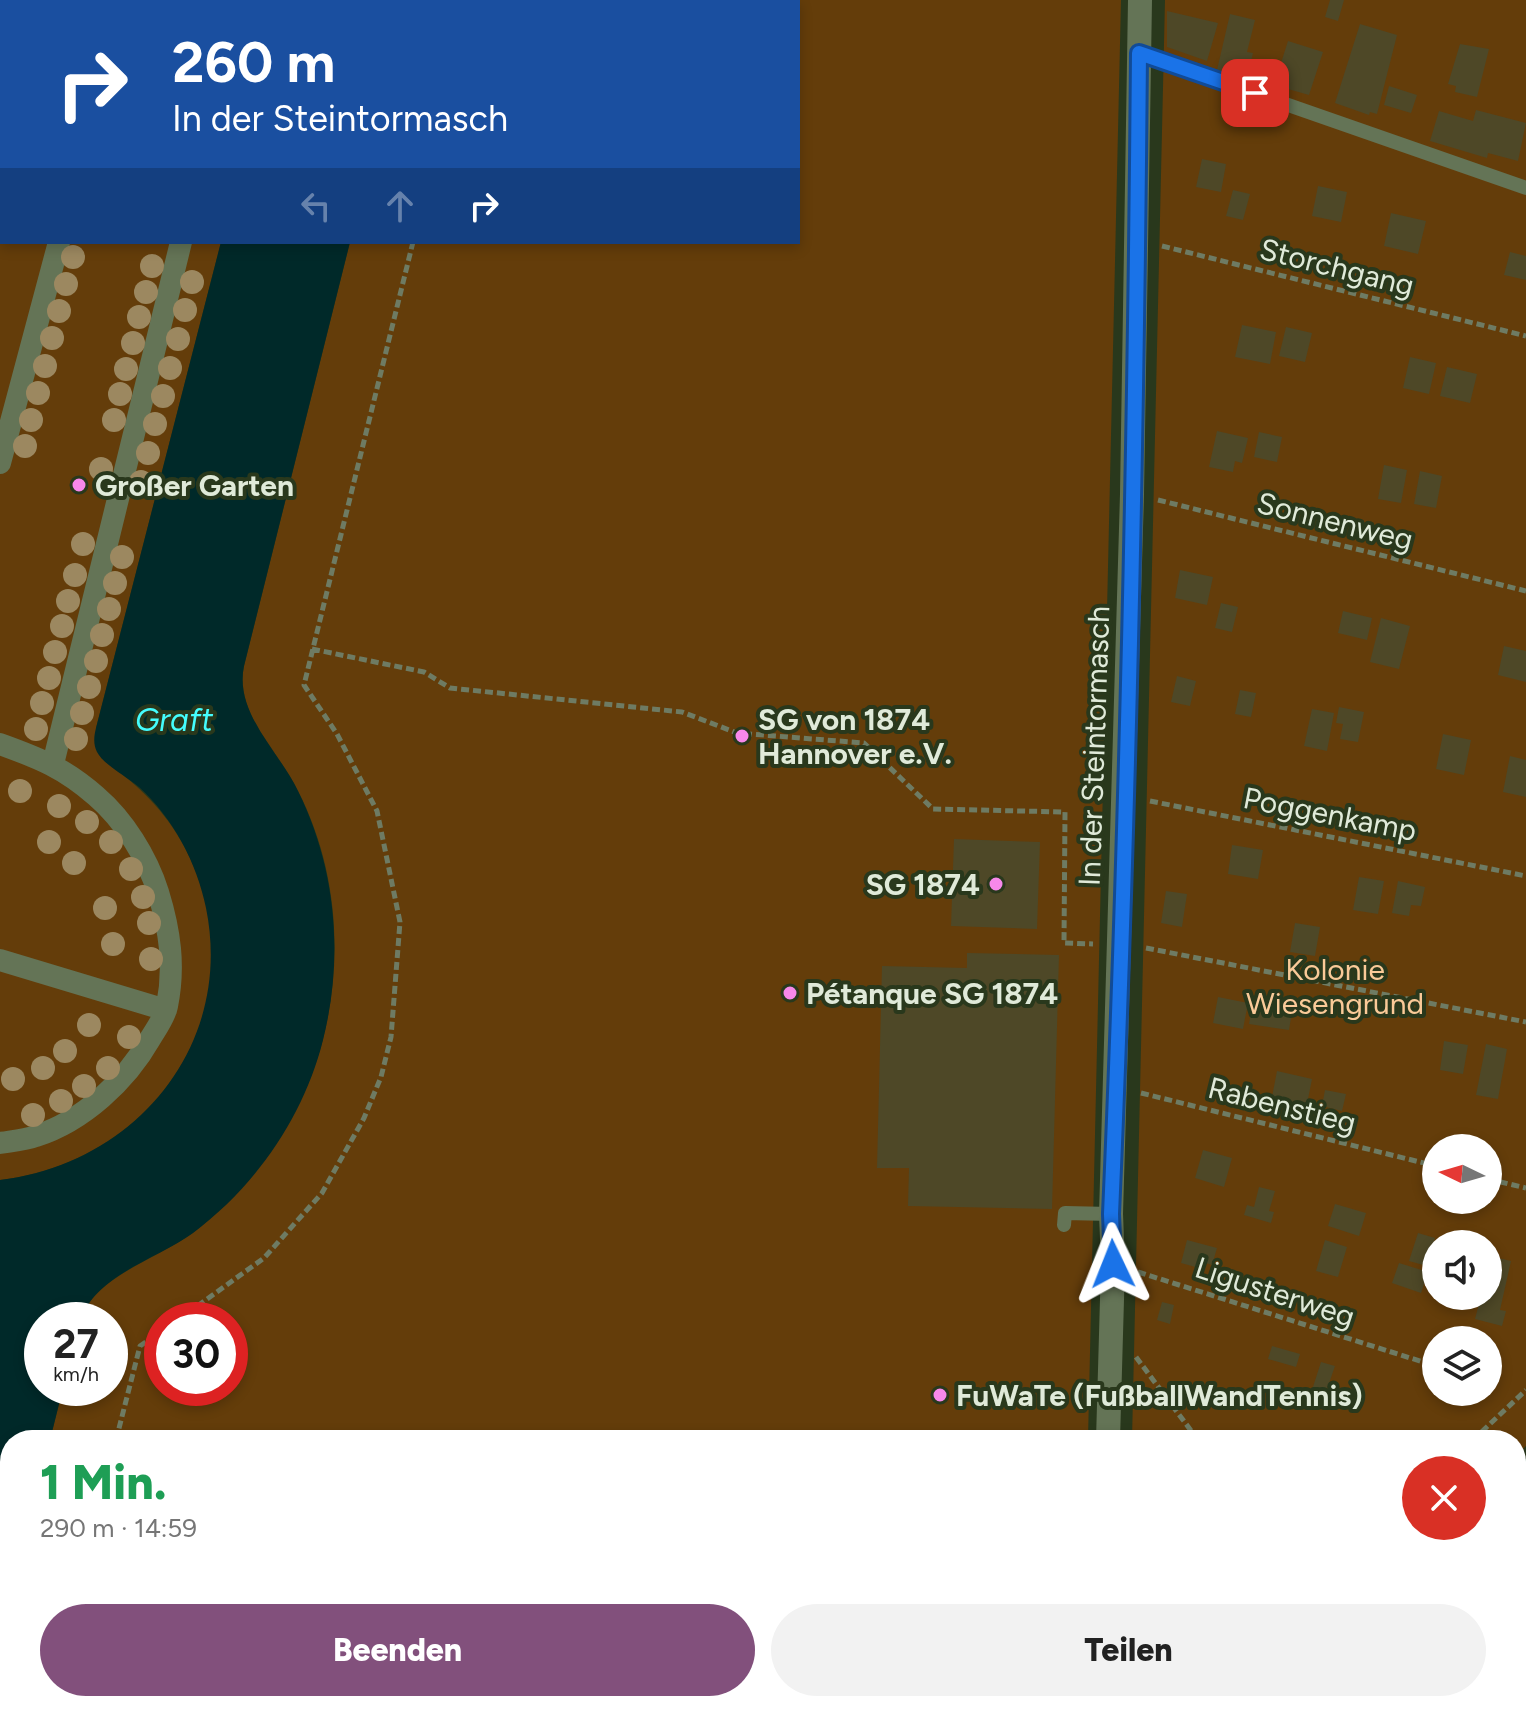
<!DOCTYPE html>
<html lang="de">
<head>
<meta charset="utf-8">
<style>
  :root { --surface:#fff; --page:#f2f2f2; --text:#222; --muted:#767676; --accent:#82507c }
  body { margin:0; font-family:Figtree,sans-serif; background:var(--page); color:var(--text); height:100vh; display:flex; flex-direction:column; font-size:30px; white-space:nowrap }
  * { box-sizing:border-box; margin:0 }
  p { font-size:26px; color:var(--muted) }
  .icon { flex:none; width:44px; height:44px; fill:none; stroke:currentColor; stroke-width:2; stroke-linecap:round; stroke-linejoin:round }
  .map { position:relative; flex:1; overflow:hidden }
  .drawer { position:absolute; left:0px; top:1430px; width:1526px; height:282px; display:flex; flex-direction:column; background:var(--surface); border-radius:32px 32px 0 0; box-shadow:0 4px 12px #0003 }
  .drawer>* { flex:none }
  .top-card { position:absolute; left:0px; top:0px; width:800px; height:244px; box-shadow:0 4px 12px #0003; background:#1a4fa0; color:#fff; overflow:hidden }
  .needle { width:52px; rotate:275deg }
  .controls { position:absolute; left:1422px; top:1134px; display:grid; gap:16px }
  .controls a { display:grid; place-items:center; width:80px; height:80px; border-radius:50%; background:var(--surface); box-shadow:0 4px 12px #0003; font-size:40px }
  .speed { position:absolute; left:24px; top:1302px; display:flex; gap:16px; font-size:40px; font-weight:700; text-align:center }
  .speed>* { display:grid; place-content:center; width:104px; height:104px; border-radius:50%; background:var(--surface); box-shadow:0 4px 12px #0003; line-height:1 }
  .speed small { font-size:20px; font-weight:400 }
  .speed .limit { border:12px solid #d22; background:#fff; color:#111 }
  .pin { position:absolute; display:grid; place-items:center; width:68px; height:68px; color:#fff; margin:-34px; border-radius:16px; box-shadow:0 4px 12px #0006 }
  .me { position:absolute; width:88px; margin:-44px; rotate:358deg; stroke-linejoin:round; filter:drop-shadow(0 0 6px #0008) }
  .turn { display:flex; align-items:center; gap:28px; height:168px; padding:0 40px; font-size:36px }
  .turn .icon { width:104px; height:104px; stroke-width:2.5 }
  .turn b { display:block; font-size:56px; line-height:68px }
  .lanes { display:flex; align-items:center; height:76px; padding:0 40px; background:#0003; justify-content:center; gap:40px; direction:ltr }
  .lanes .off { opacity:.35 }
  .round { display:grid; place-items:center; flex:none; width:84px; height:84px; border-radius:42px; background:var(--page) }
  .overview { display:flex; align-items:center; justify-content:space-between; height:136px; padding:0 40px }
  h1 { font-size:48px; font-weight:800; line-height:60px; color:#1e9e55 }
  .cta { display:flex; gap:16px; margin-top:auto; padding:16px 40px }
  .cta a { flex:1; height:92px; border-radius:48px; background:var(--accent); color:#fff; font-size:32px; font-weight:800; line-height:92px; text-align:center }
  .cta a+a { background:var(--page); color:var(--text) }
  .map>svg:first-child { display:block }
  .green { fill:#643d0a; fill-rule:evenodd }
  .water { fill:#002929 }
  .building { fill:#4e4827 }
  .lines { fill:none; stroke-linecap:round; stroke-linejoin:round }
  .path { stroke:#6e7b63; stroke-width:5; stroke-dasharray:8 4; stroke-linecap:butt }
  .service { stroke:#647456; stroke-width:14 }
  .pedestrian { stroke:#647456; stroke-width:22 }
  .minor { stroke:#647456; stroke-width:24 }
  .trunk { stroke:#529975; stroke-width:24 }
  .tree { fill:#9c8860 }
  .route-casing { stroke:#114b97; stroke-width:20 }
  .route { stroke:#1a73e8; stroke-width:14 }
  .poi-dot { fill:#f788eb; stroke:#29381c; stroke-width:3 }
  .labels { text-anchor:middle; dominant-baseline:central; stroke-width:8; stroke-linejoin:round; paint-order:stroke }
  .street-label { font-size:30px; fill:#e0ead9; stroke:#29381c }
  .poi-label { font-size:30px; font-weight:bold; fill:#e0ead9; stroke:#29381c; text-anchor:start }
  .park-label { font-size:30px; fill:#faca98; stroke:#29381c }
  .water-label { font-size:32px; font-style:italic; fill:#44fcfc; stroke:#29381c }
</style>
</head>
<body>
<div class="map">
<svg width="1526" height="1711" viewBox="0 0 1526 1711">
  <rect width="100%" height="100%" fill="#29381c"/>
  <path class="green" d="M0,0H284L2,2V242H221L96,728L101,758C135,782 164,809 184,846C264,995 163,1161 0,1180Z
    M411,0H1121L1088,1440H50L63,1388H110V1320H81C94,1275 162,1258 198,1229C255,1183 305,1111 323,1039C344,957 337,867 298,791C279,751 234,713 244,666L350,242H798V2H410ZM162,1320H230V1388H162Z
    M1165,0H1526V1446L1516,1456V1440H1132ZM1436,1148H1488V1200H1436ZM1436,1244H1488V1296H1436ZM1436,1340H1488V1392H1436Z
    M1526,1560V1711H1345L1356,1702H1516V1568Z
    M10,1591V1702L1079,1704L1077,1711H0V1629Z
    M1122,1702H1232L1220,1711H1121Z"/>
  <path class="water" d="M221,242H350L244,666C234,713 279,751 298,791C336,868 344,956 323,1040C304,1116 256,1186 193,1233C157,1259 94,1276 81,1320H42V1388H63L50,1440H10V1591L0,1629V1180C135,1164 234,1046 206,908C197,863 173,818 139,787C126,776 105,766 97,752C93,744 94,736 96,728Z"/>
  <path class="building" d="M1330,0H1344L1338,21L1325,17Z
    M1167,11L1218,23L1207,61L1167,47Z
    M1230,14L1255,20L1247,52L1253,53L1249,69H1246L1244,77L1217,70Z
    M1360,24L1397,35L1377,114L1370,112L1369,115L1335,103Z
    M1288,41L1323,52L1309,95L1274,85Z
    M1460,44L1489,49L1477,97L1455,92L1456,86L1448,84Z
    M1389,86L1417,95L1411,113L1384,105Z
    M1476,110L1526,123L1518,161L1488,153L1487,158L1430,141L1439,111L1473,121Z
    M1202,159L1226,164L1221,192L1196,187Z
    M1318,186L1347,192L1341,222L1312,216Z
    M1233,190L1250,194L1243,220L1226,216Z
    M1391,213L1426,221L1418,254L1384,246Z
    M1510,252L1526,256V280L1504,275Z
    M1242,325L1276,332L1270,364L1235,357Z
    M1286,327L1312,333L1305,362L1279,356Z
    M1410,357L1436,363L1429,394L1403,388Z
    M1447,367L1477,374L1470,403L1440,396Z
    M1217,431L1248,438L1242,463L1235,461L1233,472L1209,467Z
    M1259,432L1282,437L1277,462L1254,457Z
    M1384,465L1407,470L1401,503L1378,499Z
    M1420,471L1442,476L1436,508L1414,504Z
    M1180,570L1213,577L1207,605L1175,598Z
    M1221,603L1238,607L1232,632L1215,628Z
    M1343,611L1372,618L1367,640L1338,633Z
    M1381,618L1410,626L1399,669L1370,662Z
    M1504,646L1526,651V682L1498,675Z
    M1177,676L1196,681L1190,706L1171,702Z
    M1240,690L1256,693L1251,717L1235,714Z
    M1339,707L1364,712L1358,742L1340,739L1343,724L1336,723Z
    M1312,709L1334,713L1327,751L1304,746Z
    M1443,734L1471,740L1464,775L1436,769Z
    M1510,756L1526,760V797L1503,792Z
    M954,839L1040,842L1037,929L951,926Z
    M1232,845L1263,850L1258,879L1228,874Z
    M1359,877L1384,881L1378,914L1353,910Z
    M1398,881L1425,887L1421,906L1411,905L1409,916L1392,913Z
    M1166,891L1187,894L1182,927L1161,923Z
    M1295,923L1320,927L1315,956L1290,952Z
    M967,953L1059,955L1052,1209L908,1206L909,1168H877L882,966L967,968Z
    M1218,997L1248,1003L1243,1029L1213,1023Z
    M1252,1006L1292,1012L1289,1030L1249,1024Z
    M1444,1041L1468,1045L1463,1074L1440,1070Z
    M1486,1044L1507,1049L1498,1099L1476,1095Z
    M1277,1071L1312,1079L1306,1109L1271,1102Z
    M1325,1090L1346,1094L1342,1111L1322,1106Z
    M1203,1150L1232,1158L1224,1187L1195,1178Z
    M1259,1187L1275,1191L1269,1211L1274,1212L1271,1223L1244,1215L1247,1205L1254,1207Z
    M1335,1204L1366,1213L1359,1236L1328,1226Z
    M1418,1233L1435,1238L1427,1266L1409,1261Z
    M1187,1240L1217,1248L1212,1265L1200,1261L1199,1268L1181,1263Z
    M1325,1240L1347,1247L1338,1277L1316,1271Z
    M1490,1256L1511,1261L1500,1310L1506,1311L1502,1326L1475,1319L1481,1296H1488Z
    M1399,1263L1428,1272L1421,1293L1392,1283Z
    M1162,1302L1174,1305L1170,1324L1157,1320Z
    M1272,1346L1300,1354L1296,1367L1268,1359Z
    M1321,1362L1335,1366L1325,1395L1312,1390Z"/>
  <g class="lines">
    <path class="path" d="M473,2V0
      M1162,246L1526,336
      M1158,500L1526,591
      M312,649L424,672L450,688L682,712L737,733L864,743L933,809L1065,812L1064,943L1093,944
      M1150,801L1526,876
      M1146,948L1526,1022
      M1141,1093L1436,1166
      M1488,1179L1526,1188
      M1138,1272L1423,1362
      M178,1320L264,1258L322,1193L364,1118L381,1077L391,1037L400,922L377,811L337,734L304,685L413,242
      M1136,1357L1198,1440
      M116,1440L140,1346L162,1331
      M1473,1440L1526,1390
      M1516,1602L1526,1594
      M46,1711L49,1702"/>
    <path class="service" d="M1139,53L1526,188
      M1064,1225L1065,1213L1111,1214"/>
    <path class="pedestrian" d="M0,32L2,33
      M0,65H2
      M0,189L2,188
      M0,463L59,242
      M0,744C39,758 64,768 96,796C124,820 147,857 158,892C170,931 175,966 167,1006C165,1017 156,1029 150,1039C126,1081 83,1121 36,1136C25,1140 12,1141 0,1143
      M53,764L181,242
      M0,960L166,1010"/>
    <path class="minor" d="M1108,1440L1113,1264L1111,1214L1132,494L1140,0
      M1394,1702L1401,1711
      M1098,1711L1100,1702"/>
    <path class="trunk" d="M1516,1480L1526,1471
      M1516,1527L1526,1518
      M1249,1711L1261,1702
      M1306,1711L1318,1702"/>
  </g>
  <g class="tree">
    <circle cx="73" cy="257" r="12"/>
    <circle cx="152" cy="266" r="12"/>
    <circle cx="192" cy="282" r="12"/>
    <circle cx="66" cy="284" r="12"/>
    <circle cx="146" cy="292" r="12"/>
    <circle cx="185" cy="310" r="12"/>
    <circle cx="59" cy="311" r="12"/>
    <circle cx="139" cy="317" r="12"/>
    <circle cx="52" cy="338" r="12"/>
    <circle cx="178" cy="339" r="12"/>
    <circle cx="133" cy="343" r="12"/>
    <circle cx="45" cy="366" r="12"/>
    <circle cx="170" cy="368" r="12"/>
    <circle cx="126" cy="369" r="12"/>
    <circle cx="38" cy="393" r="12"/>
    <circle cx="120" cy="394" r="12"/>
    <circle cx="163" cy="396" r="12"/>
    <circle cx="31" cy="420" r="12"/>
    <circle cx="114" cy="420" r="12"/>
    <circle cx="155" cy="424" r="12"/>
    <circle cx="25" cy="446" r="12"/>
    <circle cx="148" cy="453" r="12"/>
    <circle cx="101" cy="469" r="12"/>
    <circle cx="141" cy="482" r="12"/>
    <circle cx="83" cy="544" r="12"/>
    <circle cx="122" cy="557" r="12"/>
    <circle cx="75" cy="575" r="12"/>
    <circle cx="115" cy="583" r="12"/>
    <circle cx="68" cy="601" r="12"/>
    <circle cx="109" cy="609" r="12"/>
    <circle cx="62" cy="626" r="12"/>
    <circle cx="102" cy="635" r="12"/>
    <circle cx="55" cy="652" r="12"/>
    <circle cx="96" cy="661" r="12"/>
    <circle cx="49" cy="678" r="12"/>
    <circle cx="89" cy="687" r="12"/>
    <circle cx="42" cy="703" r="12"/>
    <circle cx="82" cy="713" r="12"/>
    <circle cx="36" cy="729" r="12"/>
    <circle cx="76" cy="739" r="12"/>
    <circle cx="20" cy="791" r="12"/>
    <circle cx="59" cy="806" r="12"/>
    <circle cx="87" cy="822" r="12"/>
    <circle cx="49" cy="842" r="12"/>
    <circle cx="111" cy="842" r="12"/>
    <circle cx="74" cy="863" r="12"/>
    <circle cx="131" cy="869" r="12"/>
    <circle cx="143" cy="897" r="12"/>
    <circle cx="105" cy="908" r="12"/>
    <circle cx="149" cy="923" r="12"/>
    <circle cx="113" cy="944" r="12"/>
    <circle cx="151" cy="959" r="12"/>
    <circle cx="89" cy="1025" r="12"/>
    <circle cx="129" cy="1037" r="12"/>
    <circle cx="65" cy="1051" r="12"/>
    <circle cx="43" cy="1068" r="12"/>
    <circle cx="108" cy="1068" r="12"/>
    <circle cx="13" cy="1079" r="12"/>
    <circle cx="84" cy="1086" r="12"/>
    <circle cx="61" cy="1101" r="12"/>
    <circle cx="33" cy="1115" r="12"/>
  </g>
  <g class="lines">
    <g class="route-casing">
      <path id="route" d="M1113,1264L1111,1214C1128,828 1136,440 1139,53L1255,93"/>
    </g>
    <use href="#route" class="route"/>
  </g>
  <g class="poi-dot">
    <circle cx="79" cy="485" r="8"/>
    <circle cx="742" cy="736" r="8"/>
    <circle cx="996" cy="884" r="8"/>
    <circle cx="790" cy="993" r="8"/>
    <circle cx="940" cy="1395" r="8"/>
  </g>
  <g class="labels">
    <g class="street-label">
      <text transform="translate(1337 267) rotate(14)">Storchgang</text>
      <text transform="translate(1335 521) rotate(14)">Sonnenweg</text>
      <text transform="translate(1094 746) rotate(-88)">In der Steintormasch</text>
      <text transform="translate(1330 814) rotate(11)">Poggenkamp</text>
      <text transform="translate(1282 1105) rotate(14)">Rabenstieg</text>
      <text transform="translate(1275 1292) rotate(18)">Ligusterweg</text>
    </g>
    <g class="poi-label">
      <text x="95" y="485">Großer Garten</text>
      <text x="758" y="719">SG von 1874<tspan x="758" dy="34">Hannover e.V.</tspan></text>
      <text x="980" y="884" text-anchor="end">SG 1874</text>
      <text x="806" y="993">Pétanque SG 1874</text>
      <text x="956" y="1395">FuWaTe (FußballWandTennis)</text>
    </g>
    <g class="park-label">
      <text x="1335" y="969">Kolonie<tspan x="1335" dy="34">Wiesengrund</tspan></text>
    </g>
    <g class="water-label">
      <text x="174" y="720">Graft</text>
    </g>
  </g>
</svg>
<div class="controls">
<a><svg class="needle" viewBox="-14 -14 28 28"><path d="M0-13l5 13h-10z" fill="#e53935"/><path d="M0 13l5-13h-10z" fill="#767676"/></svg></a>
<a><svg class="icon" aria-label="sound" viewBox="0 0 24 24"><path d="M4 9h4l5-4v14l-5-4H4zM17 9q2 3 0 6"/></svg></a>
<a><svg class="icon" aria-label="layers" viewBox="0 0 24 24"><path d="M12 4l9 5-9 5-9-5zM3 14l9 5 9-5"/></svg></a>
</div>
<div class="speed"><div>27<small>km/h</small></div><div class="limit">30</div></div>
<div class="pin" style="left:1255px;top:93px;background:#d93025"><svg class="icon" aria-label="arrive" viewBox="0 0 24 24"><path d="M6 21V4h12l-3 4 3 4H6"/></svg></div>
<svg class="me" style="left:1113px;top:1264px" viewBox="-20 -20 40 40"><path d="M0-17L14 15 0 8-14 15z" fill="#1a73e8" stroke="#fff" stroke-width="4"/></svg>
<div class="top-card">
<div class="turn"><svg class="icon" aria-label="right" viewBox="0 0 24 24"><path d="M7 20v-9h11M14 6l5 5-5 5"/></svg><div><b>260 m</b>In der Steintormasch</div></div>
<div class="lanes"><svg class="icon off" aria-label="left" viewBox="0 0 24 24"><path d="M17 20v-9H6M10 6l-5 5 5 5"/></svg><svg class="icon off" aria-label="ahead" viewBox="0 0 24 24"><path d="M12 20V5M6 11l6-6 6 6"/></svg><svg class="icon" aria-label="right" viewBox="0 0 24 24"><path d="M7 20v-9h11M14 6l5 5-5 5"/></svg></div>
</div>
<section class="drawer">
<div class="overview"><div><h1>1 Min.</h1><p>290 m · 14:59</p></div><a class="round" style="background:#d93025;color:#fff"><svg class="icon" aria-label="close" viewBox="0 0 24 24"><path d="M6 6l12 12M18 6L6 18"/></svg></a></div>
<div class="cta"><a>Beenden</a><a>Teilen</a></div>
</section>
</div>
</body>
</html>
